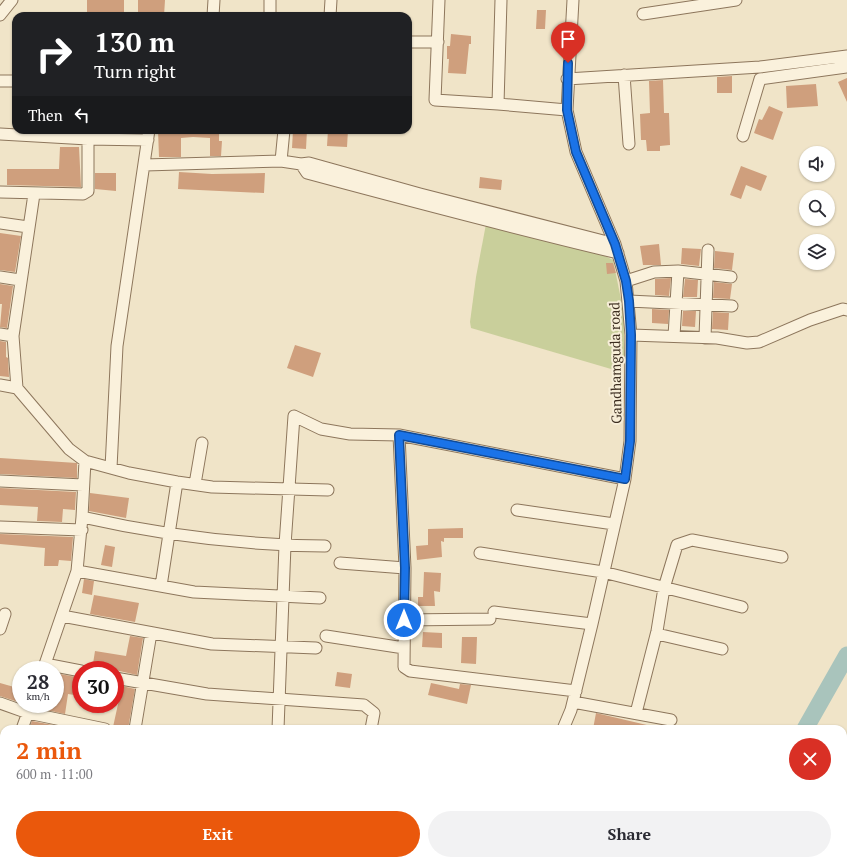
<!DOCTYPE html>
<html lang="en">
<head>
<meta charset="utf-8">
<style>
  :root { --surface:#fff; --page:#f2f2f3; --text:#2b2b33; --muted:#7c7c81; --accent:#ea580c }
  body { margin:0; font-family:"PT Serif",serif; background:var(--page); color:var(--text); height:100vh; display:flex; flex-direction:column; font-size:15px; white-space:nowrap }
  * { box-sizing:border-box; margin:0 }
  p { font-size:13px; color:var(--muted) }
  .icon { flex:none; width:22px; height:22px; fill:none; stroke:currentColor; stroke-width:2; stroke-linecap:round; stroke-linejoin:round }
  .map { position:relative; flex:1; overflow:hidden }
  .panel { position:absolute; left:0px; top:725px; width:847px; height:140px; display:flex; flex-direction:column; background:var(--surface); border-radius:12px 12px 0 0; box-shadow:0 1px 3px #0004 }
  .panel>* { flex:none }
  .banner { position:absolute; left:12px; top:12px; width:400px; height:122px; border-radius:12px; box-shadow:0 1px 3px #0004; background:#202124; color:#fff; overflow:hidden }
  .tools { position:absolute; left:799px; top:146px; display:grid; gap:8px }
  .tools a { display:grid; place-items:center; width:36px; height:36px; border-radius:50%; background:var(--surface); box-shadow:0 1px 3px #0004; font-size:20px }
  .speed { position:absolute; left:12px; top:661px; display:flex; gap:8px; font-size:20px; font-weight:700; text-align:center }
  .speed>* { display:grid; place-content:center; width:52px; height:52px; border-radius:50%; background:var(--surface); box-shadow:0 1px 3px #0004; line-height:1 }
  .speed small { font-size:10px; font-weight:400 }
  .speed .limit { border:6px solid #d22; background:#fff; color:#111 }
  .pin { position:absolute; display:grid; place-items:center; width:34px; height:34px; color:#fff; margin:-41px -17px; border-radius:50% 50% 50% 0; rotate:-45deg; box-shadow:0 0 4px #0007 }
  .pin .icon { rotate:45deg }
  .me { position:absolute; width:44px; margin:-22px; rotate:0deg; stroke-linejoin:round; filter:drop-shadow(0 0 3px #0008) }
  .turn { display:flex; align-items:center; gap:14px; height:84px; padding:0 16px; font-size:18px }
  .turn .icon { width:52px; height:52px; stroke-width:2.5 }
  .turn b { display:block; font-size:28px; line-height:34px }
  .then { display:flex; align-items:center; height:38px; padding:0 16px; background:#0003; gap:8px; font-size:15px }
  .round { display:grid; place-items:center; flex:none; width:42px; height:42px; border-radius:21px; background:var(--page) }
  .overview { display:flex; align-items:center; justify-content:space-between; height:68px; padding:0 16px }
  h1 { font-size:24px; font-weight:700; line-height:30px; color:var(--accent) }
  .primary-button { display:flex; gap:8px; margin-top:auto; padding:8px 16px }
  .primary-button a { flex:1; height:46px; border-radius:24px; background:var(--accent); color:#fff; font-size:16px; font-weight:700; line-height:46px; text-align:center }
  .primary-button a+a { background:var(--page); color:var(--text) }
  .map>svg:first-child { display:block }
  .green { fill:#c9cf9b }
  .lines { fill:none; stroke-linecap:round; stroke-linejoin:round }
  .river { stroke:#a9c4bc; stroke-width:17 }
  .building { fill:#cf9f7d }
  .minor-casing { stroke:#8d765c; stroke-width:13 }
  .minor { stroke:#faf1dc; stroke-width:11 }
  .route-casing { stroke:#114b97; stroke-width:10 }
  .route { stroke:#1a73e8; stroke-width:7 }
  .labels { text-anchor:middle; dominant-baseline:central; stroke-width:4; stroke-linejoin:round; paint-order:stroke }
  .street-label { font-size:14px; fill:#3d2e20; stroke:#f7eed8 }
</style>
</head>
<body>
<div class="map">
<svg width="847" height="865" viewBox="0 0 847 865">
  <rect width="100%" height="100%" fill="#f0e4c8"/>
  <path class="green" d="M486,224L593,250L613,260L623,309L625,359L611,369L471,328L470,322L476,277Z"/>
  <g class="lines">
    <path class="river" d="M805,729L847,655
      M730,865L732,861"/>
  </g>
  <path class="building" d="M87,0H124V14L87,12Z
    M138,0H165L164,16L138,14Z
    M537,10H546L545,29H536Z
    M451,34L471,36V44H469L466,74L448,73L449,59H447V46H450Z
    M732,76V93H717V77Z
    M847,78V102L838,82Z
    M663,80L664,113H669L670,145L660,146V151H647L646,140H641L640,114L650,113L649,81Z
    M816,84L818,106L787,108L786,86Z
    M769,106L783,112L773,140L754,133L759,119L762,120Z
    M158,130H219V141H222L221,156H210V138L193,137L181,138V157H159Z
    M293,130H307L306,149L292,148Z
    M328,130H348L347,147L327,146Z
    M60,147H79L81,187L7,185V169H59Z
    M741,166L767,176L761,191L746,185L741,199L730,195Z
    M179,172L212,174L265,173L264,193L178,189Z
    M95,173H116V191L95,189Z
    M480,177L502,180L501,190L479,188Z
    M0,233L21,236L15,272L0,270Z
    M659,244L661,265H643L640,246Z
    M682,248L701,249L699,266L681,264Z
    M715,251L734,253L732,270L714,268Z
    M606,263H613L616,273L607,274Z
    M671,278L669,296L655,295V279Z
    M685,279L698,280L697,297H683Z
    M714,282L732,284L730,299L713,298Z
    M0,284L13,286L7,328L0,327L2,304H0Z
    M652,309L669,310L668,324L652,323Z
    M683,311H696L695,327L682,326Z
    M713,312L729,313L728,330L712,329Z
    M0,341L6,342V357L8,358L9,377L0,376Z
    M295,345L321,353L313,377L287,368Z
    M0,458L77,463V478L0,474Z
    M0,488L76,492L75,510L63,509L62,522L37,521L38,507L0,505Z
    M90,493L129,498L126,518L89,511Z
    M463,528V538H444V542L441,541L442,557L417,560L416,546L428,545V529Z
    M0,534L73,537L71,561L59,560L58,566H44L45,548L0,544Z
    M105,545L115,547L112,567L101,565Z
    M424,572L441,573L440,592L434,591L435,606H418V597H423Z
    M84,579L94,581L92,595L82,593Z
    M94,595L139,603L135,622L90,614Z
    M423,632L442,633V648L422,647Z
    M130,636L143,638L137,675L115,670H92L95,651L126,656Z
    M462,637H477L476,664L461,663Z
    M337,672L352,674L350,688L335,686Z
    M55,673L81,678V696L68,694L65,714L37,708L38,704H55Z
    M0,683L21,689V703L0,696Z
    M431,683L459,689L460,684L471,685L467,704L428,695Z
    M122,686L135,689L128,729L113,727Z
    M596,713L651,726V729H593Z
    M32,721L63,727V729H29Z"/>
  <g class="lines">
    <g class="minor-casing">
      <path id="minor" d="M439,0L435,100L498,104
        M501,0L498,104L567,110
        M643,14L736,0
        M0,15L12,0
        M213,16L214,0
        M270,16V0
        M330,16L331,0
        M408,42H438
        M624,75L629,144
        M567,79L760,67L847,56
        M0,81H16
        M0,134L88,139L148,140
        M743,136L760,79L847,67
        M281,161L284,130
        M301,164L307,173C411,201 514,228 618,253
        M145,165L281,161L301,164L309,163L420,194L615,244
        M0,192L83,194L88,191V139
        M34,194L13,336L17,388L69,449L85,461L129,473L177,482L212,487L328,490
        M0,223L28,227
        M0,277L20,280
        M626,281L654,272L678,271L731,277
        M629,301L732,306
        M0,334L13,336
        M631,335L717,338L747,343L759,342L810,320L843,309L847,310
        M674,336L678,271
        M705,338L708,250
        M0,385L17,388
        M399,435L405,568L404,667L410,671L576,691
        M111,468L117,346L149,130
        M0,481L83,485
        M195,484L202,443
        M517,510L614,524
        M82,517L85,461
        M0,527L82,530
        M480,553L603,572L742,607
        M340,563L405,568
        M77,571L194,592L320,598
        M161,586L177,482
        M494,612L592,624
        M62,616L212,644L316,648
        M404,620L490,619
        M0,629L5,614
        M657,634L722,649
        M326,636L404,648
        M45,664L81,671
        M43,670L77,571L82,517C161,535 243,545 325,546
        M115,678L207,694L364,705L374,713L371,729
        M573,702L671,720
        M0,703L28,713L105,729
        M636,713L657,631L664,588L677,545L692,540L782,557
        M22,729L31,704
        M135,729L151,633
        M278,729L285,545L294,416L321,429L350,434L399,435L625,479
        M563,729L571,710L592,624L625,479L630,441L631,335L626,281L615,244L576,152L567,110L573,0
        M0,790L4,780
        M57,861L71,865
        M378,861L405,865
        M651,861L662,865
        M154,865L155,861
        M357,865V861
        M446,865L448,861
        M603,865L605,861"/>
    </g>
    <use href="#minor" class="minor"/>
  </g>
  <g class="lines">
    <g class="route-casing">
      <path id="route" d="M404,620L405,568L399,435L625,479L630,441L631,335L629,301L626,281L615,244L576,152L567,110L568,63"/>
    </g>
    <use href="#route" class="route"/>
  </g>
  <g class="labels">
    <g class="street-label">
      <text transform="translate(615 363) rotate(-91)">Gandhamguda road</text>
    </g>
  </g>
</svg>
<div class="tools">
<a><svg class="icon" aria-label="sound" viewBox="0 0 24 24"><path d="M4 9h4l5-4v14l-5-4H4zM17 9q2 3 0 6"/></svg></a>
<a><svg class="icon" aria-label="search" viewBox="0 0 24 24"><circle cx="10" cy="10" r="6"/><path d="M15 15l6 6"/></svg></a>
<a><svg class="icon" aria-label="layers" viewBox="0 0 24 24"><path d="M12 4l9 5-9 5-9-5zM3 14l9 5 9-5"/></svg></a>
</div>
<div class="speed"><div>28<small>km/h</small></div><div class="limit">30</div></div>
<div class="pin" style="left:568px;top:63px;background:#d93025"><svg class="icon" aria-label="arrive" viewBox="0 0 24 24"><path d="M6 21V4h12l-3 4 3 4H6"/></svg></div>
<svg class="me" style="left:404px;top:620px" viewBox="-20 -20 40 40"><circle r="17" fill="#1a73e8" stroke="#fff" stroke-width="3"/><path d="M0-11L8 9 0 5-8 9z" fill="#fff"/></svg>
<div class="banner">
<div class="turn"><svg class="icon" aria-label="right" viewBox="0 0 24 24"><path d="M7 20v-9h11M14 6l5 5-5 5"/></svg><div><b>130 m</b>Turn right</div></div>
<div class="then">Then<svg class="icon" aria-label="left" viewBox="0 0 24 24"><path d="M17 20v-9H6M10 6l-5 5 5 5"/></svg></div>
</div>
<section class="panel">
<div class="overview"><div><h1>2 min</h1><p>600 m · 11:00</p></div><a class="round" style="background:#d93025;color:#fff"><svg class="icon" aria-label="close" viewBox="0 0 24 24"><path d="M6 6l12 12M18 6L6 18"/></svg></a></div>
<div class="primary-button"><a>Exit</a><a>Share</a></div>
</section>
</div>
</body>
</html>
